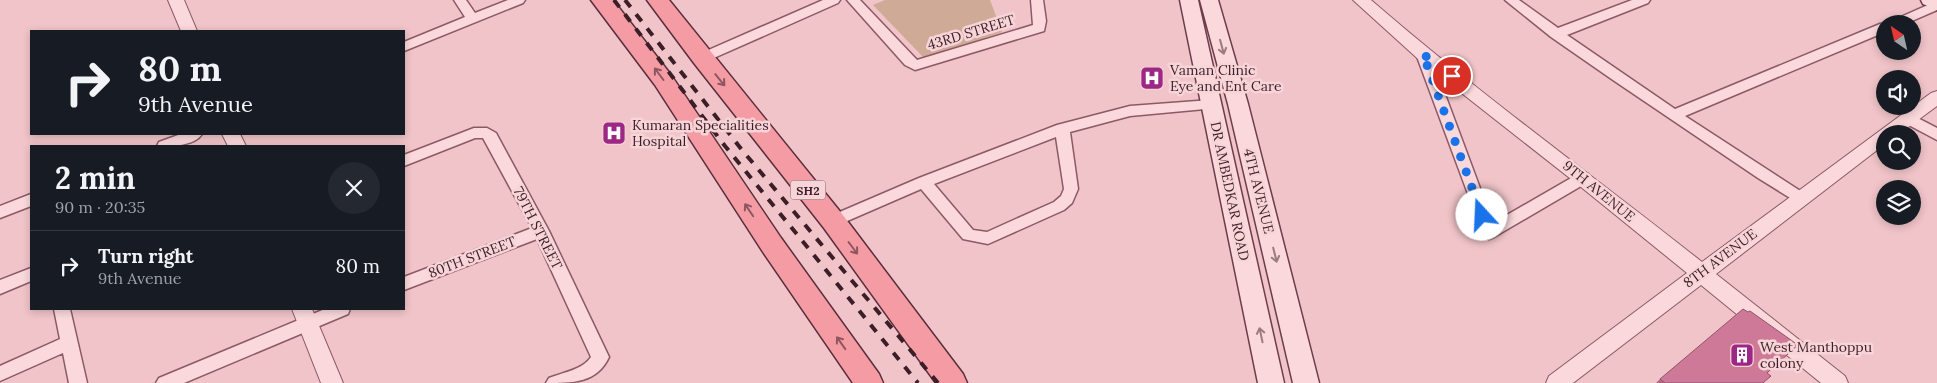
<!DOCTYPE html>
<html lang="en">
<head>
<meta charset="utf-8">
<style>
  :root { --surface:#171b24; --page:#242831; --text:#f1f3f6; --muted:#9ea1a6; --line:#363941 }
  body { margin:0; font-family:Lora,serif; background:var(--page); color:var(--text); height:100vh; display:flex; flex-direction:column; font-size:19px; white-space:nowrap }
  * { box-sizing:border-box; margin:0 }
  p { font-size:16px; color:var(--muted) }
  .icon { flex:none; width:28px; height:28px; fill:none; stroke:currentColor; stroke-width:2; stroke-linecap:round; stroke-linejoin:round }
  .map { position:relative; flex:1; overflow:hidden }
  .panel { position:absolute; left:30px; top:145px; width:375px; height:165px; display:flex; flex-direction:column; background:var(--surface); border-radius:0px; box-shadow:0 2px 8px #0003 }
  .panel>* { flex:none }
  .hud { position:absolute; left:30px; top:30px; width:375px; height:105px; border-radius:0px; box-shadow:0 2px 8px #0003; background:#171b24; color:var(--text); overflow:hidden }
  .needle { width:32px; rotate:326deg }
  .tools { position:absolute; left:1876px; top:15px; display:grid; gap:10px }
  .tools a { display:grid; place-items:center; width:45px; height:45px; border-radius:50%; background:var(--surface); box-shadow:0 2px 8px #0003; font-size:25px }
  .pin { position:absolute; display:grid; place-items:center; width:42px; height:42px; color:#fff; margin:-21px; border:2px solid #fff; border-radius:50%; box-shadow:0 1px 5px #0007 }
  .me { position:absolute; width:55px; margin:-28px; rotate:340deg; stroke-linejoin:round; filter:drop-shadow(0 0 4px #0008) }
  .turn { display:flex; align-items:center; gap:18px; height:105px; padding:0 25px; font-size:22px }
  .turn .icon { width:65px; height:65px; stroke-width:2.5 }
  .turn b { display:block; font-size:35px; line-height:42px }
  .round { display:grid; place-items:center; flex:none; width:52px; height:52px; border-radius:26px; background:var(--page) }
  .headline { display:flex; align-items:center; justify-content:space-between; height:85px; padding:0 25px }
  h1 { font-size:30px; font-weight:700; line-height:38px }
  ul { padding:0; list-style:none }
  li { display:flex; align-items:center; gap:15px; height:70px; padding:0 25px; border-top:1px solid var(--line) }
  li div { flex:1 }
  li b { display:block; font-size:19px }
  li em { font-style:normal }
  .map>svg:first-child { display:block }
  .green { fill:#cfaa97 }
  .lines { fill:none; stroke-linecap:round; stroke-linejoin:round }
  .minor-casing { stroke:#8b5a66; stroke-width:3 }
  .tertiary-casing { stroke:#8b5a66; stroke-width:2 }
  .secondary-casing { stroke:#6d3d4b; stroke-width:3 }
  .primary-casing { stroke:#592e3c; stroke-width:3 }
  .minor { fill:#fad8db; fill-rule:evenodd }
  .tertiary { fill:#fad8db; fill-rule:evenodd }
  .secondary { fill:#fad8db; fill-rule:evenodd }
  .primary { fill:#f49ba4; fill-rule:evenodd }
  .rail { stroke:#3b1e27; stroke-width:4; stroke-dasharray:9 9; stroke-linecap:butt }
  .wall { fill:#b26884 }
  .building { fill:#cf7999; stroke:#91556b }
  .oneway { stroke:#9a7b81 }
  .oneway2 { stroke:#8e565f }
  .route { stroke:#1a73e8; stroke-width:9; stroke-dasharray:0 16.2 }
  .labels { text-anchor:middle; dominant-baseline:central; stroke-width:5; stroke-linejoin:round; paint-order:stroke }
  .shield { fill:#f7d4d7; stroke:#73555c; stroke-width:1 }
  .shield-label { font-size:12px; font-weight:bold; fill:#3b1e27 }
  .street-label { font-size:14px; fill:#3b1e27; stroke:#f7d4d7 }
  .poi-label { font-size:14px; fill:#3b1e27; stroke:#f7d4d7; text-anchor:start }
</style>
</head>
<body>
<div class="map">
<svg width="1937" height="383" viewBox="0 0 1937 383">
  <rect width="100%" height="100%" fill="#f0c4c8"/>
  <path class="green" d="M885,0H990L1002,32L925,59L873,5Z"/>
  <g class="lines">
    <g class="minor-casing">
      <path id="minor" d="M454,0H466L475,13L508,0H525L523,3L404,51V42L465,17Z
        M823,0H840L838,3L707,61H697L695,58L697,55Z
        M847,0H860L917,60L1033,25L1031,0H1043L1046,21L1044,31L915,70L905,65Z
        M1505,0H1519L1558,28L1632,0H1650L1648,3L1567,35L1675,109L1880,24L1887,23L1937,1V10L1905,24H1885V32L1685,116L1805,194L1808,198L1805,202L1800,204L1758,178L1613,80L1551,37Z
        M1423,50L1428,51L1430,54L1493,223L1578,174L1583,172L1588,174L1590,178L1588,182L1494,237L1489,239L1484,237L1416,54L1418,51Z
        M1211,100L1216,102L1218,105L1216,108L1130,116L1070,132L1078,189L1072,203L1064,210L988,244L963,239L921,189L838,225L833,227L828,225L825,221L828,217L919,178L1057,125L1130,106ZM1056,137L1064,189L1061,196L1054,202L987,232L973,230L934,184Z
        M1908,113L1937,128V140L1903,122L1901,118L1903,114Z
        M474,128H487L496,133L549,231L609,357C597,383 573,383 546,383L549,378C564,372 582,370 591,357L537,239L404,290V277L532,228L483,138H475L404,166V155Z
        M181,134H202C195,146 169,147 157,146L159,142Z
        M31,194V206L0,218V206Z
        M31,268V281L0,294V280Z
        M54,309H70L87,383H69L63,353L0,381V366L60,339Z
        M325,309H350L348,314L184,383H156L159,378Z"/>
    </g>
    <g class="tertiary-casing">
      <path id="tertiary" d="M168,0H184L197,31H181Z
        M1353,0H1371C1477,92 1592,175 1702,262L1931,93L1937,91V106L1899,134H1885V144L1716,274L1845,376L1848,383H1821L1701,285L1573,383H1546L1549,376L1687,273L1576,183L1417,58Z
        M222,134H240L246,146H228Z
        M292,309H312L343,383H321Z"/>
    </g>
    <g class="secondary-casing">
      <path id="secondary" d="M1180,0H1198L1284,383H1258Z
        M1200,0H1218L1248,104L1319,383H1293L1228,104Z
        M1921,0H1937V10L1923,4Z"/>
    </g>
    <g class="primary-casing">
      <path id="primary" d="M591,0H613L671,75L781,238L879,374L883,383H853L763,252L655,85Z
        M647,0H669L842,214L963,374L967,383H936L824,228L694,63Z"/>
    </g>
    <use href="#minor" class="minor"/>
    <use href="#tertiary" class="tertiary"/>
    <use href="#secondary" class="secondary"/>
    <use href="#primary" class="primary"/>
    <path class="rail" d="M614,0L725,146L918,383
      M625,0L742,150L938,383"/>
  </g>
  <path class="wall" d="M1767,373L1763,383H1656L1660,379Z"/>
  <path class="building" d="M1743,309L1748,312L1750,311L1798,345L1767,373L1771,376L1763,383H1665L1660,379Z"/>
  <defs><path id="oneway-shaft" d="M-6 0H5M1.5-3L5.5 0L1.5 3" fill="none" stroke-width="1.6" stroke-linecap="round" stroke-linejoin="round" transform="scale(1.25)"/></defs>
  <g class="oneway">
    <use href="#oneway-shaft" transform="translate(1222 47) rotate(75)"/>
    <use href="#oneway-shaft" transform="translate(1275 255) rotate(76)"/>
    <use href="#oneway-shaft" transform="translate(1261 335) rotate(-102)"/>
  </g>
  <g class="oneway2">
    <use href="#oneway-shaft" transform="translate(659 74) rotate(-127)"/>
    <use href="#oneway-shaft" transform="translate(720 80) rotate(51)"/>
    <use href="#oneway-shaft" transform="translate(749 210) rotate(-124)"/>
    <use href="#oneway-shaft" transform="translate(853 248) rotate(53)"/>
    <use href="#oneway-shaft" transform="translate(841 343) rotate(-125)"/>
  </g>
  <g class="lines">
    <path class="route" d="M1452,76L1423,54L1482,215"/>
  </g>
  <defs>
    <g id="hospital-square" transform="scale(1.25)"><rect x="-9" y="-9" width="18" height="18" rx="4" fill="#9d2785" stroke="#f7d4d7"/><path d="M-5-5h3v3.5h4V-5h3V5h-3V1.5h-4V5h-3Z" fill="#fff"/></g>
    <g id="building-square" transform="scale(1.25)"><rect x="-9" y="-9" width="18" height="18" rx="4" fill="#9d2785" stroke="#f7d4d7"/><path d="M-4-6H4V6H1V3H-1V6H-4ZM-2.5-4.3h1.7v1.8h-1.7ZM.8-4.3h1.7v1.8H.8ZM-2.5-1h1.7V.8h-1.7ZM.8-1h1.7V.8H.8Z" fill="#fff"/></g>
  </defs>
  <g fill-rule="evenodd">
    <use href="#hospital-square" x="1152" y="78"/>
    <use href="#hospital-square" x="614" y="133"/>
    <use href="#building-square" x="1742" y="355"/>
  </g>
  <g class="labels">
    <rect class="shield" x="790.5" y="180.5" width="35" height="19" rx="4"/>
    <g class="shield-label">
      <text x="808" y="190">SH2</text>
    </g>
    <g class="street-label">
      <text transform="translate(971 32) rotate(-17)">43RD STREET</text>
      <text transform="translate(1230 191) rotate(78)">DR AMBEDKAR ROAD</text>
      <text transform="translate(1259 191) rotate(76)">4TH AVENUE</text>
      <text transform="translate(1599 191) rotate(39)">9TH AVENUE</text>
      <text transform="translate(538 228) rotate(63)">79TH STREET</text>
      <text transform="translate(472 257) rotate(-21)">80TH STREET</text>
      <text transform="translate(1720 258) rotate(-37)">8TH AVENUE</text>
    </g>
    <g class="poi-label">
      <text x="1170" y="70">Vaman Clinic<tspan x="1170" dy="16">Eye and Ent Care</tspan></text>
      <text x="632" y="125">Kumaran Specialities<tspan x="632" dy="16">Hospital</tspan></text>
      <text x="1760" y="347">West Manthoppu<tspan x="1760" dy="16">colony</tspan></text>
    </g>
  </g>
</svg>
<div class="tools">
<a><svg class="needle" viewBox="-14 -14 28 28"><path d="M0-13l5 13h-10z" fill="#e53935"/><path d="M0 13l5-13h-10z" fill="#9ea1a6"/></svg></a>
<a><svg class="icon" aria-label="sound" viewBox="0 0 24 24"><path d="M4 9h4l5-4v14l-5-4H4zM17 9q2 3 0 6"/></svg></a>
<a><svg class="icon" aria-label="search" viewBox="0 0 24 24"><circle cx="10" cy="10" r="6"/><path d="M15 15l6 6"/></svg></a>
<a><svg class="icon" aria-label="layers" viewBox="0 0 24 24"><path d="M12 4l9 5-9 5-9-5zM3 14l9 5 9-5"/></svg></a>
</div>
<div class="pin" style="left:1452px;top:76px;background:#d93025"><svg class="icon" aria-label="arrive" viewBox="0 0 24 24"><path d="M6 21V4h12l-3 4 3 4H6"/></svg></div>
<svg class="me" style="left:1482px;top:215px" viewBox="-20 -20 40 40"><circle r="19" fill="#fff"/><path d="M0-13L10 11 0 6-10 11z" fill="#1a73e8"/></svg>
<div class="hud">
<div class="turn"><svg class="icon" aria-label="right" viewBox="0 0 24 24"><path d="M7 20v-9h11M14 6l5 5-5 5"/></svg><div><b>80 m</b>9th Avenue</div></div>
</div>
<section class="panel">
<div class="headline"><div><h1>2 min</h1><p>90 m · 20:35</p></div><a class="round"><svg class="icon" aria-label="close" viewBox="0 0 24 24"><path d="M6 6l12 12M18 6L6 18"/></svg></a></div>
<ul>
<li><svg class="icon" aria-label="right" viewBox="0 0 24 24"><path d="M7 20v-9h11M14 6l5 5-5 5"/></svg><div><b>Turn right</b><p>9th Avenue</p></div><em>80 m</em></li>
</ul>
</section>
</div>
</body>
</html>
